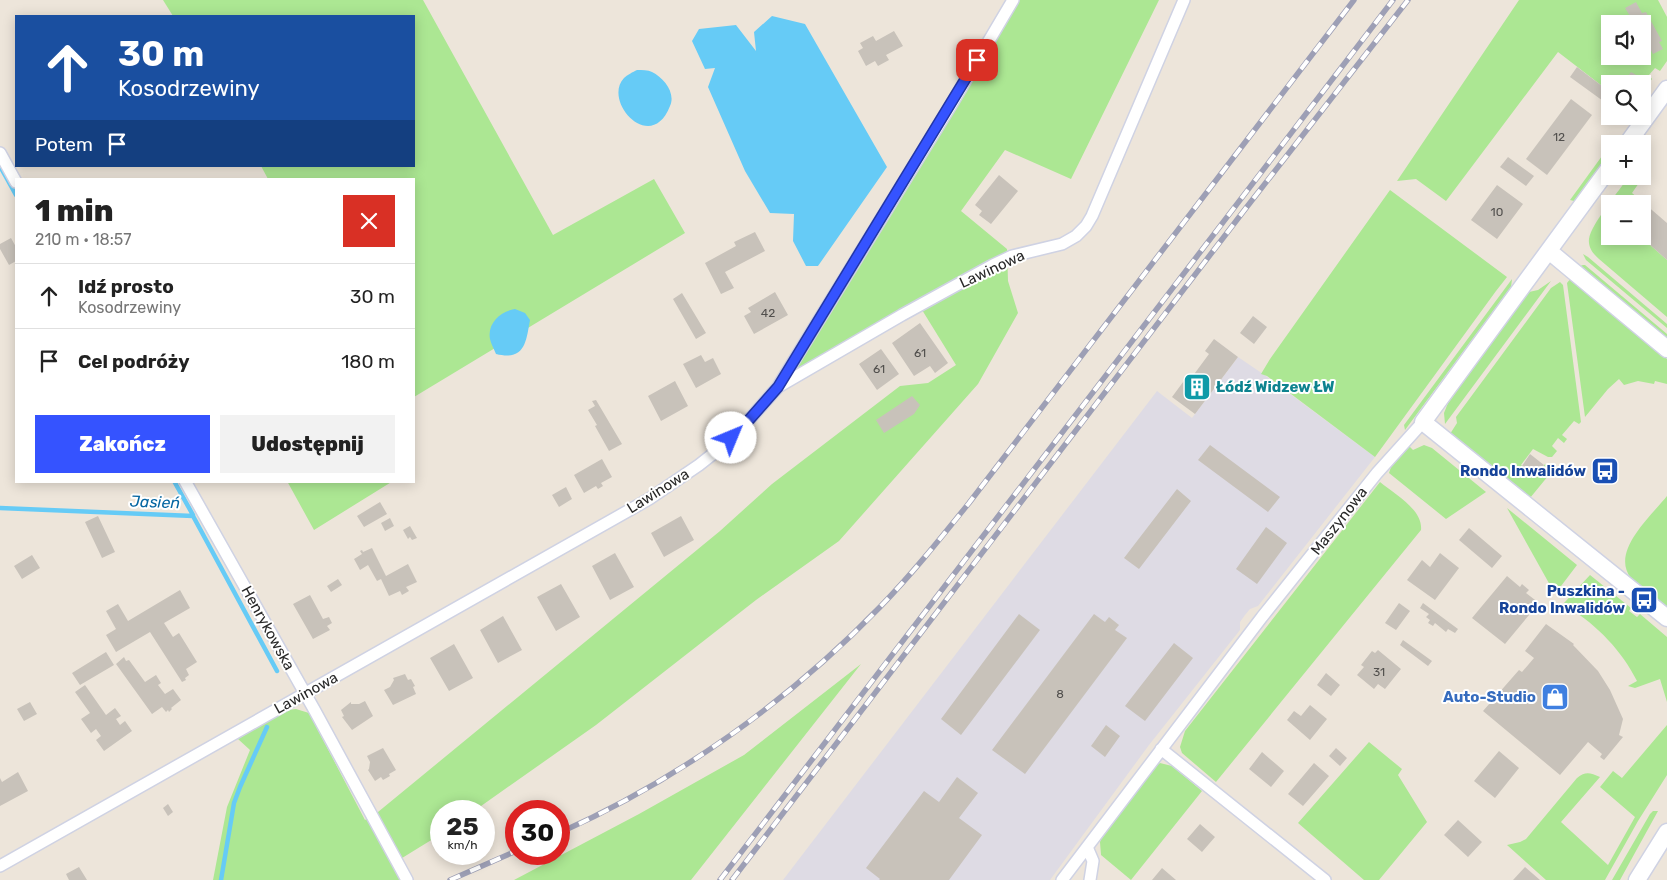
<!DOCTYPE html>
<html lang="pl">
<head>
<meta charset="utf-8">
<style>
  :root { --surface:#fff; --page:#f2f2f2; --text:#222; --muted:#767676; --line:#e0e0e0; --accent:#3553ff }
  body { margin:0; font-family:Rubik,sans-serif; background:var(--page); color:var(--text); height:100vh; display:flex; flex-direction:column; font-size:19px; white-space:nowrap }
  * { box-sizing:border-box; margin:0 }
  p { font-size:16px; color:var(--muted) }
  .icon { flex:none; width:28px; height:28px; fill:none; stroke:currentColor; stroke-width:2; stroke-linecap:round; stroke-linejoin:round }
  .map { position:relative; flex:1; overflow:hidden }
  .panel { position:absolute; left:15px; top:178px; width:400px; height:305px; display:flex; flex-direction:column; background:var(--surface); border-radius:0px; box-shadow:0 2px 12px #0003 }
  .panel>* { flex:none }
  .banner { position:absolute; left:15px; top:15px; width:400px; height:152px; border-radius:0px; box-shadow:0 2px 12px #0003; background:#1a4fa0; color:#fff; overflow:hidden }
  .buttons { position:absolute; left:1601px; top:15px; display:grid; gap:10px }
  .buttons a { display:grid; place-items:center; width:50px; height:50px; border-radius:0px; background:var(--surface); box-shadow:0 2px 12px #0003; font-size:25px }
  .speed { position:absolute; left:430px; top:800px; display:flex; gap:10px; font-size:25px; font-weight:700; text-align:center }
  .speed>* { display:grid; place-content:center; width:65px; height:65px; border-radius:50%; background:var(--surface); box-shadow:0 2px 12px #0003; line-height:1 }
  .speed small { font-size:12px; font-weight:400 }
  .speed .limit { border:8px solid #d22; background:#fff; color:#111 }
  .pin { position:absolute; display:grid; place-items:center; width:42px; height:42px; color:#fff; margin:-21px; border-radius:10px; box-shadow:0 2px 8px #0006 }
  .me { position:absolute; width:55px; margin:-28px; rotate:45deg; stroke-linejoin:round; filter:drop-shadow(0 0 4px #0008) }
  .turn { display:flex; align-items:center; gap:18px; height:105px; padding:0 20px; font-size:22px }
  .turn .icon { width:65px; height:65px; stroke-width:2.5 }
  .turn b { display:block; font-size:35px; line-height:42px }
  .then { display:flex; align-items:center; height:48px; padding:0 20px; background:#0003; gap:10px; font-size:19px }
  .round { display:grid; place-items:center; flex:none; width:52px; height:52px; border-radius:0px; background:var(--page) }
  .headline { display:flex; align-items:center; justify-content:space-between; height:85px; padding:0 20px }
  h1 { font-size:30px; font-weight:800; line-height:38px }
  .action { display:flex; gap:10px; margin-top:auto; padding:10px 20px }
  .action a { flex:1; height:58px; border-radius:0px; background:var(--accent); color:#fff; font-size:20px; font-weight:800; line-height:58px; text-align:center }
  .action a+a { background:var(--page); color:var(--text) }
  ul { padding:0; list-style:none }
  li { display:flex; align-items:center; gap:15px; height:65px; padding:0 20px; border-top:1px solid var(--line) }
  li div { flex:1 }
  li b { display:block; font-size:19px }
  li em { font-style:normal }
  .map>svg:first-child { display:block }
  .industrial { fill:#dedbe4 }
  .green { fill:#ace793; fill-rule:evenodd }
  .water { fill:#66cbf6 }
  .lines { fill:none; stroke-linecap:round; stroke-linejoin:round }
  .stream { stroke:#66cbf6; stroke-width:4.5 }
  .building { fill:#c8c2ba }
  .street-casing { stroke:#cfd2e3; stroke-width:14 }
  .secondary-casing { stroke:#cfd2e3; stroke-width:19 }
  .street { stroke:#fff; stroke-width:11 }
  .secondary { stroke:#fff; stroke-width:16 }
  .rail-casing { stroke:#9d9fb5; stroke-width:5.5 }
  .rail { stroke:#fff; stroke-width:4; stroke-dasharray:11; stroke-linecap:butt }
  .route-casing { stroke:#2236a6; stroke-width:12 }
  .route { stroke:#3553ff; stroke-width:9 }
  .labels { text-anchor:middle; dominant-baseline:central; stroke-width:4; stroke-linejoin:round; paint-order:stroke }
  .number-label { font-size:12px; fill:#514f4d }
  .street-label { font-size:15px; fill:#292929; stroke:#fff }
  .culture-label { font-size:15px; font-weight:bold; fill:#0d838f; stroke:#fff; text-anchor:start }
  .transit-label { font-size:15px; font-weight:bold; fill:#164399; stroke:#fff; text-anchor:end }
  .shop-label { font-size:15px; font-weight:bold; fill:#366cbe; stroke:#fff; text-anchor:end }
  .water-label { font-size:16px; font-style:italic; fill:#0566a2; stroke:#fff }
</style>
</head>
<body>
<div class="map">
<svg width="1667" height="880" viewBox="0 0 1667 880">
  <rect width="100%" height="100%" fill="#ede5da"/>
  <path class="industrial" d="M1238,357L1266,376L1375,457L1258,606L1250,609L1245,615L1240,622V630L1149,745L1050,880H783L1157,391L1192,418Z"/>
  <path class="green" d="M163,0H423L553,235L654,179L685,233L414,397V179H268L261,166H414V16H173Z
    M1013,0H1159L1071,179L1005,150L961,211L1007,249L1008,281L1018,313L978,384L839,541L756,600L596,725L474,811H441V834L394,863L401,880H213L227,807L250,750L238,739L288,710L296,709L309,713L365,820L378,812L720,531L772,484L900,386L928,383L956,365L919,305L778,387Z
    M1519,0H1658L1667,17V61L1660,71L1655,68L1649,75L1652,79L1643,91L1642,84H1610V92L1558,52L1446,201L1416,179L1397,181ZM1610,24H1642V56H1610Z
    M1610,145V152L1574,201L1570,200Z
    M1629,176H1636L1641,180L1632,193L1638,198L1633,204H1610V236H1640L1667,260V317L1599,259C1593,254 1588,247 1589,239C1591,224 1620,190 1629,176Z
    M1390,190L1507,277L1496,291L1375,457L1267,376L1261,374L1270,359Z
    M1583,254L1588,257L1667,324V328L1586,260Z
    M1583,265H1585L1667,334V339L1580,266Z
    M1571,278L1667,359V384L1655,381L1654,384L1638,381L1624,385L1619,379L1608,389L1585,417L1567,283Z
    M1512,279L1511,287L1405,430L1404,425Z
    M1551,281L1445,424L1444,413L1448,403L1529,292L1538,290Z
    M1560,282L1563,285L1581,422L1579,424L1574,421L1562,435L1567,439L1564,443L1558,438L1552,446L1557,451L1552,457H1548L1533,449L1521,465L1536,476L1545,464L1553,470L1530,498L1450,434L1457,423L1456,417L1551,288Z
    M1424,445L1432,448L1486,492L1446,519L1389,473L1392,464L1409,446L1413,450Z
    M287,481H393L314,530Z
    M1380,482C1394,494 1423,509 1421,530L1216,782L1182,753L1180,747L1185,731Z
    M1667,496V609C1656,599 1640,590 1631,578C1610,552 1651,516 1667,496Z
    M1507,508L1577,565L1555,594Z
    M1590,575L1631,608L1629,611L1637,617L1640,614L1667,637V702L1660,679L1635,688L1628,686L1637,681C1622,651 1597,625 1569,608L1562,614L1564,603Z
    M861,664L691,880H514L639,814L744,755Z
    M1667,725V775L1638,821L1605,880H1546L1507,845L1520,842L1526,839L1577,778C1586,771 1590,773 1600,777L1561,822L1608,865L1635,817L1600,787L1613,771L1622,778Z
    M1369,742L1402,769L1398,775L1427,822L1379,880H1364L1298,823Z
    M1160,763L1172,766L1202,791L1131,880L1101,855L1100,842L1103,833L1157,765Z
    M1653,811H1658L1620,880H1612L1650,814Z"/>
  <path class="water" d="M772,16L805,24L887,167L818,266H806L793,241L794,214L770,213L745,171L708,87L715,68L705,69L692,41L699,29L736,25L756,51L754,32Z
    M637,70C642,70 648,70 652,72C664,78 676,93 670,106C651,155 602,101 624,78C627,75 633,72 637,70Z
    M515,309L525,313L530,320C526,342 525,361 496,354C494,349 491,344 490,339C487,323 501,311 515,309Z"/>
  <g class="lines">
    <path class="stream" d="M0,166L16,195
      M174,481L193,515
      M0,508L193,516L277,671
      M221,880L234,803L240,787L267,727"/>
  </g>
  <path class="building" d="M1636,2L1642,13L1646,12L1662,41L1659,42L1663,49L1653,54L1649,47L1642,51V24H1631L1627,17L1630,16L1625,8Z
    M1610,27V46L1600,38Z
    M894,31L903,46L886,55L889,60L878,66L875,61L866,66L858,51L863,48L860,43L873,36L876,41Z
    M1577,67L1610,92V106L1570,77Z
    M1631,72L1638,76L1633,84H1626L1624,82Z
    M1571,99L1592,115L1547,175L1526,159Z
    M1508,157L1534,176L1526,186L1500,167Z
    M999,175L1018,191L991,224L979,215L982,211L975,205Z
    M1497,185L1523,204L1497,239L1471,220Z
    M1638,198L1667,223V260L1640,236H1642V204H1633Z
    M755,232L765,251L725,272L734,288L721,294L705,263L736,246L734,242Z
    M11,238L16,247V261L9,265L0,249V244Z
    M775,292L788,315L754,334L744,316L751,312L748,308Z
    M682,293L706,333L696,339L673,299Z
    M1253,316L1267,327L1254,344L1240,333Z
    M920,323L948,363L935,373L930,366L914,376L892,343Z
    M1214,339L1238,357L1195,414L1172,397L1189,374L1192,377L1209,354L1205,351Z
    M881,349L899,374L877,390L859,364Z
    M701,355L705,362L713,358L721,374L696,388L683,364Z
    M675,381L688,406L661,421L648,396Z
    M912,396L920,405L914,414L884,433L876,420Z
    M596,400L622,444L609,451L595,426L597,425L588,410L595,406L592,401Z
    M1210,445L1280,497L1268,512L1198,460Z
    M1530,454L1544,465L1536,476L1522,466Z
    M602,459L612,477L601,483L603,486L598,489L596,486L584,493L574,475Z
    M566,487L572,499L559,507L552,495Z
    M1177,489L1191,501L1139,569L1124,558Z
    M380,502L387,514L364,527L357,516Z
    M98,516L115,552L102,558L85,522Z
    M681,516L694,540L664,557L651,533Z
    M390,518L394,526L385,531L381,523Z
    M410,526L417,538L412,540L410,537L408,539L403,530Z
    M1266,527L1287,543L1257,584L1236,569Z
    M1469,528L1502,556L1492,568L1459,540Z
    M372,548L386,576L408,564L417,582L406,587L409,591L402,595L400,591L389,596L381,579L377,581L368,565L360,570L354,559L362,554L360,551L362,550L363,552Z
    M615,553L634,587L610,600L592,566Z
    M1440,553L1459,568L1435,600L1407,580L1422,560L1430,567Z
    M32,555L40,568L22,579L14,566Z
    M1507,576L1520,587L1522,584L1529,590L1526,593L1539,603L1505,644L1472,618Z
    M338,579L342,585L331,592L327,586Z
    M561,584L580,617L556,631L537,597Z
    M180,590L190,608L164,623L173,637L179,633L197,662L186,669L189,675L185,678L186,680L182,682L150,632L116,652L106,635L116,629L106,611L118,604L128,621Z
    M310,595L323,619L329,617L332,623L327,626L330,630L313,639L293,604Z
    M1399,603L1410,611L1396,630L1385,623Z
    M1423,603L1458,629L1455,633L1448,629L1446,632L1435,623L1433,626L1428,623L1430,620L1426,617L1429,614L1420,608Z
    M1019,614L1040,630L961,735L941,719Z
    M1094,614L1105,622L1109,617L1119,625L1115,630L1127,638L1025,774L992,750Z
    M503,616L522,650L498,663L480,630Z
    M1546,624L1574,644L1573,645L1598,671L1610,690L1623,719L1619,735L1623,737L1604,760L1600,757L1602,754L1588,742L1560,775L1483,711L1519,670L1522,672L1534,658L1525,651Z
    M1403,640L1432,661L1428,666L1400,645Z
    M1174,643L1193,658L1145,721L1125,706Z
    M454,644L473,678L449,691L430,658Z
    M1378,650L1401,669L1385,689L1378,684L1374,689L1357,675L1364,667L1361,665L1372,651L1375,653Z
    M106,652L114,665L80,685L72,673Z
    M124,657L126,661L129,660L145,682L156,675L161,683L158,685L165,694L173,689L181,700L171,708L172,709L169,712L168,710L166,712L162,707L152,714L116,664Z
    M1326,673L1340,685L1331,696L1317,685Z
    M405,674L408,680L411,679L415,686L413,687L416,694L393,705L384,690L390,687L394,680L393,678Z
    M85,685L106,715L115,708L121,716L116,719L120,725L125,721L132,731L104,751L96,740L101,736L96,729L91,733L81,719L90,713L75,692Z
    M365,701L373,716L352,730L342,717L344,716L341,710L351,702V704H359Z
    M30,702L37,714L24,721L17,709Z
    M1310,705L1327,719L1310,740L1287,720L1294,711L1301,716Z
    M1106,725L1120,736L1105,757L1091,746Z
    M383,748L396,770L389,774L390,776L383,780L381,777L375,781L368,770L369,769L370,762L367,756Z
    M1336,748L1347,758L1340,766L1329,756Z
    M1499,751L1519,768L1495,798L1474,781Z
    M1262,752L1284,771L1271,787L1249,769Z
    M1314,763L1329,776L1303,806L1288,794Z
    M18,772L28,791L0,806V778L2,782Z
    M957,777L978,793L959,818L982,835L949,880H879L880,879L866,868L924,791L939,802Z
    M168,804L173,812L168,816L163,808Z
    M1458,820L1482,842L1468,857L1444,835Z
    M1200,824L1215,837L1202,852L1187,839Z
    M79,867L87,880H69L66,874Z
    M1525,867L1540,880H1513Z
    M1162,868L1176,880H1152Z"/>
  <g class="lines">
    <g class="street-casing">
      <path id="street" d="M0,153L16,182
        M779,385L951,105L1013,0
        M185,481L315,711L407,880
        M1161,749L1325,880
        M1087,847L1093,861L1090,880
        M0,866L649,499L699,465L723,446L748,421L778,387L902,315L993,265L1012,256L1062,244L1076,236L1086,226L1092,216L1184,0
        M1062,880L1262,617L1377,473L1423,422"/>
    </g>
    <g class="secondary-casing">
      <path id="secondary" d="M1627,144L1667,89
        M1610,167L1423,422L1667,618
        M1549,251L1667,349
        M1637,880L1667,832"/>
    </g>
    <use href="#street" class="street"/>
    <use href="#secondary" class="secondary"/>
    <g class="rail-casing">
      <path id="rail" d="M559,833C678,780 789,701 880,607C912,574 940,539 969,503L1354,0
        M450,880L516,851
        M720,880L1393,0
        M732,880L1246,208L1408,0"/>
    </g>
    <use href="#rail" class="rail"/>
  </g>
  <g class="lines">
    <g class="route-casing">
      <path id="route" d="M731,438L748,421L778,387L977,60"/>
    </g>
    <use href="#route" class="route"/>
  </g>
  <defs>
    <g id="building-square" transform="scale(1.4375)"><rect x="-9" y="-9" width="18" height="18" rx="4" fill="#0f9aa8" stroke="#fff"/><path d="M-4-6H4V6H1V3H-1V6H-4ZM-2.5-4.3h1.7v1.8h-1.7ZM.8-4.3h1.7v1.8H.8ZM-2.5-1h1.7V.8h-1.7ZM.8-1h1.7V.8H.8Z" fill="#fff"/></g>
    <g id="bus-square" transform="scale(1.4375)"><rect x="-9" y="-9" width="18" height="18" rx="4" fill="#1a4fb4" stroke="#fff"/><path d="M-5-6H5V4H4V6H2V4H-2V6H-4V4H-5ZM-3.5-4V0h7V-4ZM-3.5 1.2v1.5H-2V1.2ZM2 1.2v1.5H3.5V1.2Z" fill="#fff"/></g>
    <g id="shop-square" transform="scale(1.4375)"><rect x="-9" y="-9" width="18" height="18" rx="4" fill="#3f7fe0" stroke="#fff"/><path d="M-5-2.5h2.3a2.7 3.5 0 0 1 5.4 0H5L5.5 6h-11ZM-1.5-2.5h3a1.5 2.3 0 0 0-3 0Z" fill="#fff"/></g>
  </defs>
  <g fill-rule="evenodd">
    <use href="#building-square" x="1197" y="387"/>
    <use href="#bus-square" x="1605" y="471"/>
    <use href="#bus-square" x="1644" y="600"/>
    <use href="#shop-square" x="1555" y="697"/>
  </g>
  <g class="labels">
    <g class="number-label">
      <text x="1559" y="137">12</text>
      <text x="1497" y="212">10</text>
      <text x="768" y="313">42</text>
      <text x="920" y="353">61</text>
      <text x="879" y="369">61</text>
      <text x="1379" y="672">31</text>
      <text x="1060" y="694">8</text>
    </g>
    <g class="street-label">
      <text transform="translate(992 269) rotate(-25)">Lawinowa</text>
      <text transform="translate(658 491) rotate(-32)">Lawinowa</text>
      <text transform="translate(1339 521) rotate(-52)">Maszynowa</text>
      <text transform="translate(268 628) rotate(61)">Henrykowska</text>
      <text transform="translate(306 693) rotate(-29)">Lawinowa</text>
    </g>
    <g class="culture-label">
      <text x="1216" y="387">Łódź Widzew ŁW</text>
    </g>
    <g class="transit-label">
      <text x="1586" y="471">Rondo Inwalidów</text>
      <text x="1625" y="591">Puszkina -<tspan x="1625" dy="17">Rondo Inwalidów</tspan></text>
    </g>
    <g class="shop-label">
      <text x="1536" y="697">Auto-Studio</text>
    </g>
    <g class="water-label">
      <text transform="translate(155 502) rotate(2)">Jasień</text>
    </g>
  </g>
</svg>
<div class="buttons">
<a><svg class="icon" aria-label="sound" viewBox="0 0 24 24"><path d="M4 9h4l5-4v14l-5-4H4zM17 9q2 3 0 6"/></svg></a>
<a><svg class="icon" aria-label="search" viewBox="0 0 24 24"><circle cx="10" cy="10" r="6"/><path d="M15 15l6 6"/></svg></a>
<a>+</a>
<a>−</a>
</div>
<div class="speed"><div>25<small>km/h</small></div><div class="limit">30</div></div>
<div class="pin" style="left:977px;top:60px;background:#d93025"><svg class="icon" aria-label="arrive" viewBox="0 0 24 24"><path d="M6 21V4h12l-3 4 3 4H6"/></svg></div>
<svg class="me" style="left:731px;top:438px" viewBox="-20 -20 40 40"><circle r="19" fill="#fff"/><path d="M0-13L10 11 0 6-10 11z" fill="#3553ff"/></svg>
<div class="banner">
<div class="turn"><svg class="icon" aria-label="ahead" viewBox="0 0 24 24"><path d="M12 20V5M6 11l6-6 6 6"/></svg><div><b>30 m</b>Kosodrzewiny</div></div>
<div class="then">Potem<svg class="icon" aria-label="arrive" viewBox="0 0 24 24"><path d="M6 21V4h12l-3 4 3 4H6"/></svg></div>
</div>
<section class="panel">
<div class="headline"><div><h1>1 min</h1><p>210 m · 18:57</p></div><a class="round" style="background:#d93025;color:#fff"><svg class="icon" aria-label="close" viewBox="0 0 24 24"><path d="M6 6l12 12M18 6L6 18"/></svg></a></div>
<ul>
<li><svg class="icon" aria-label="ahead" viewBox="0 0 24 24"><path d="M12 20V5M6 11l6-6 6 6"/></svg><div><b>Idź prosto</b><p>Kosodrzewiny</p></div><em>30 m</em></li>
<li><svg class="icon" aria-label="arrive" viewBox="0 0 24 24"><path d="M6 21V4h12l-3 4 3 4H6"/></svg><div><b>Cel podróży</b></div><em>180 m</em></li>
</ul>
<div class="action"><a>Zakończ</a><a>Udostępnij</a></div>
</section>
</div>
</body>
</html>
